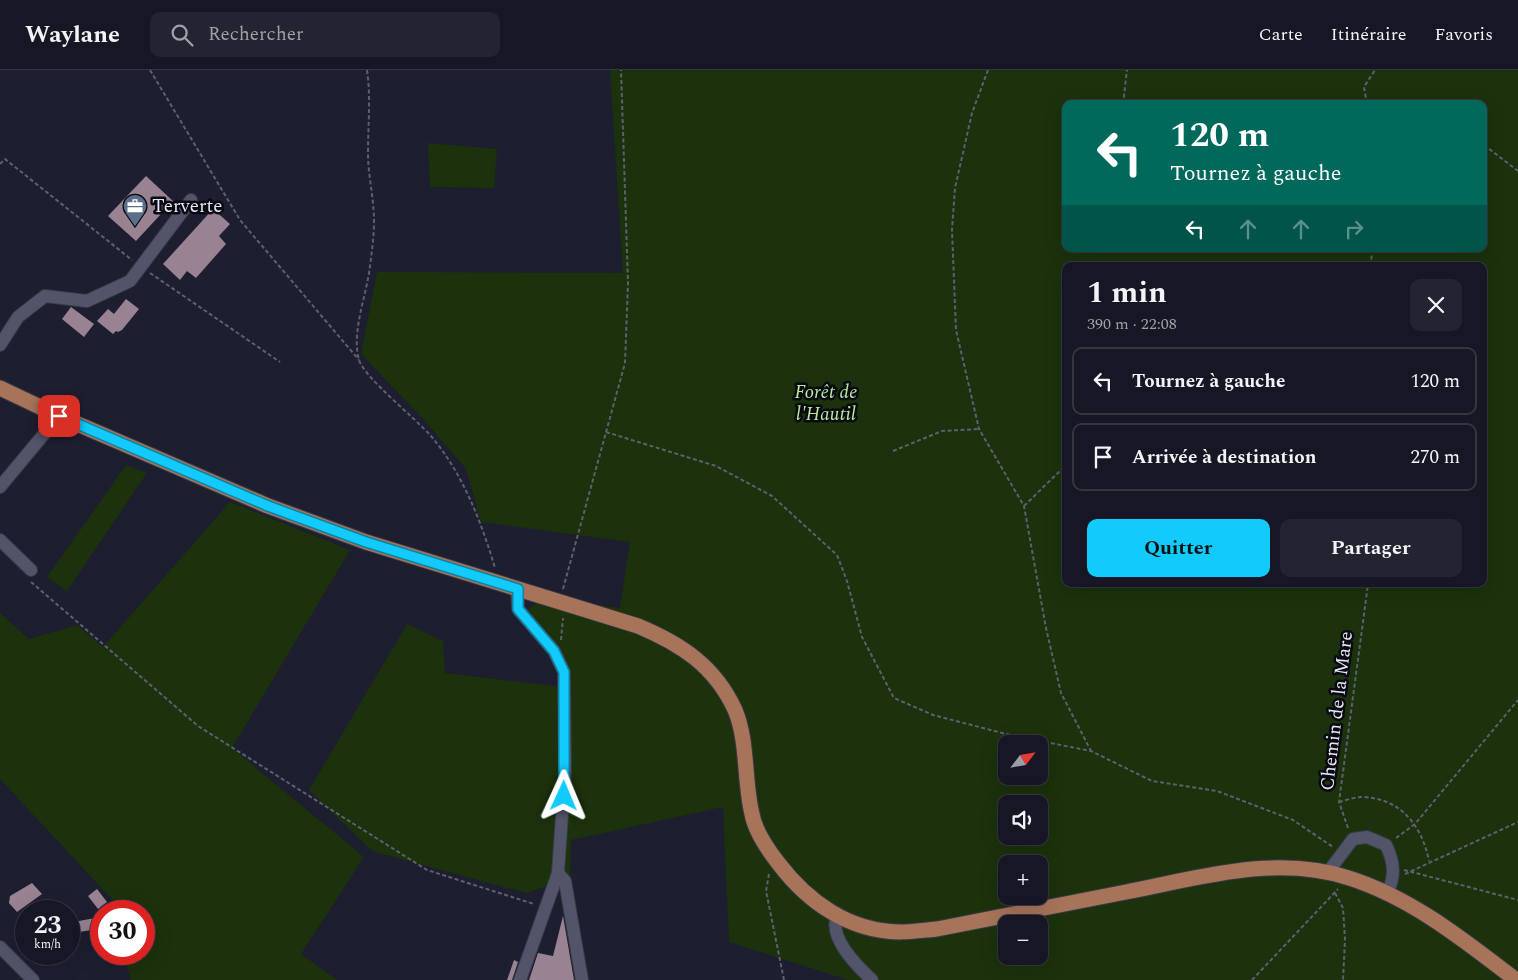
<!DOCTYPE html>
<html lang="fr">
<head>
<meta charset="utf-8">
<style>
  :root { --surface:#161624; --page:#232331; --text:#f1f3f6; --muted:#9e9fa6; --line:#353541; --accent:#12cafb }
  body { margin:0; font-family:Spectral,serif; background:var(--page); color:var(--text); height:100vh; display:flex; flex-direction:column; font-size:19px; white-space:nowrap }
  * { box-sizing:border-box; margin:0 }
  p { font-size:16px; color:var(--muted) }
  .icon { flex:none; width:28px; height:28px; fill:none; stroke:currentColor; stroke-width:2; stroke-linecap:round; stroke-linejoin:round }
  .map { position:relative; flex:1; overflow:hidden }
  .sheet { position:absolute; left:1062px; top:192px; width:425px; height:325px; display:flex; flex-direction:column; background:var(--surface); border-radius:10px; box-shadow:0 5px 20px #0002,0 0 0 1px var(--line) }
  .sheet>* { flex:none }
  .hud { position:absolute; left:1062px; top:30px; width:425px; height:152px; border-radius:10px; box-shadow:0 5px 20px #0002,0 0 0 1px var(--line); background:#00695c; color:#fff; overflow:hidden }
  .needle { width:32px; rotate:59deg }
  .buttons { position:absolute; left:998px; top:665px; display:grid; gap:10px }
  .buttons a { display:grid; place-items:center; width:50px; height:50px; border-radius:10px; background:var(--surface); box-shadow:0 5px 20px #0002,0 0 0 1px var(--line); font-size:25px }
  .speed { position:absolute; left:15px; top:830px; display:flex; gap:10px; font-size:25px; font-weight:700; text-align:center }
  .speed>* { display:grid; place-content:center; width:65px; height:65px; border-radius:50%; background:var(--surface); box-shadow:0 5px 20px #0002,0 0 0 1px var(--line); line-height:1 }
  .speed small { font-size:12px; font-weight:400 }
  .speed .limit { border:8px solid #d22; background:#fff; color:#111 }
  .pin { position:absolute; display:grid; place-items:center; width:42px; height:42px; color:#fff; margin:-21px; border-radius:10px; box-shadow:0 2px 8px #0006 }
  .me { position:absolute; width:55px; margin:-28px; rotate:1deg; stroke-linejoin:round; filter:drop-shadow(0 0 4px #0008) }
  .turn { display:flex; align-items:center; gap:18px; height:105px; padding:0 25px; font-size:22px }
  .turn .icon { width:65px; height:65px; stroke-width:2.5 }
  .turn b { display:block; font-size:35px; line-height:42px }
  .lanes { display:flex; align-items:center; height:48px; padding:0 25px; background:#0003; justify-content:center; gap:25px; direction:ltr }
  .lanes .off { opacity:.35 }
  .round { display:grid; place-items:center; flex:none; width:52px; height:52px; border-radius:10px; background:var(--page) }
  .overview { display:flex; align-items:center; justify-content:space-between; height:85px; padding:0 25px }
  h1 { font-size:30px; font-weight:700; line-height:38px }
  .cta { display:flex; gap:10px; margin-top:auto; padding:10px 25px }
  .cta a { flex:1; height:58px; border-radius:10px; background:var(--accent); color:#111; font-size:20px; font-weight:700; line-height:58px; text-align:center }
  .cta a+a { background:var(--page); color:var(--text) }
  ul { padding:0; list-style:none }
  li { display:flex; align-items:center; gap:15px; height:68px; margin:0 10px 8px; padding:0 15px; border:2px solid var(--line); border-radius:10px }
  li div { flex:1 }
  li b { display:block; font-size:19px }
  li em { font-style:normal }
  header { display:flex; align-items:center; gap:30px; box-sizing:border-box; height:70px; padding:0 25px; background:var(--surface); border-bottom:1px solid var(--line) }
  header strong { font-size:24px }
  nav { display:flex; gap:28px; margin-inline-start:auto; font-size:18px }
  .search { width:350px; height:45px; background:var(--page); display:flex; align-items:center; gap:12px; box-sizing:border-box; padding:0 18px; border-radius:10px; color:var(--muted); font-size:19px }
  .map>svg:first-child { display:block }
  .green { fill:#1b320c; fill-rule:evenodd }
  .building { fill:#998292 }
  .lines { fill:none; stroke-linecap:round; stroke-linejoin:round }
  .minor-casing { stroke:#383948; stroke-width:14 }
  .major-casing { stroke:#383948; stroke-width:17 }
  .path { stroke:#5e5f6f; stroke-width:2; stroke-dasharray:4 2.5; stroke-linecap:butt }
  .minor { stroke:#525469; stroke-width:12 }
  .major { stroke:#a77459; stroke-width:15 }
  .route-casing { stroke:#0c83a3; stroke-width:12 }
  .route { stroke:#12cafb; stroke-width:9 }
  .labels { text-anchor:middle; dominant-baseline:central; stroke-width:5; stroke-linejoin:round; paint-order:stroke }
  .poi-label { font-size:19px; fill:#e7e8f5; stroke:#080911; text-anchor:start }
  .park-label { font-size:19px; font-style:italic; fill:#b9eb9e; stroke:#080911 }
  .street-label { font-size:19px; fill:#e7e8f5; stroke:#080911 }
</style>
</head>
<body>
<header>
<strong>Waylane</strong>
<div class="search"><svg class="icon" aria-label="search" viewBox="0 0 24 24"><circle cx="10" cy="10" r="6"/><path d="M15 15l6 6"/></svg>Rechercher</div>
<nav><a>Carte</a><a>Itinéraire</a><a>Favoris</a></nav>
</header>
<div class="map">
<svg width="1518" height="910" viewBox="0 0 1518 910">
  <rect width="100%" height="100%" fill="#1d1e30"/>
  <path class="green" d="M610,0H1518V910H848L729,872L723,737L571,770L570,809L526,823L372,781L309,720L407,554L443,571L445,603L572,618L528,539L545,528L620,538L630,472L481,452L466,399L425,351L361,284L377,202L623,203ZM1066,34H1484V179H1066ZM1066,196H1484V514H1066ZM1006,674H1039V706H1006ZM1006,734H1039V766H1006ZM1006,794H1039V826H1006ZM1006,854H1039V886H1006Z
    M428,73L497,79L494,118L430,117Z
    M126,395L147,403L67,521L47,507Z
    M230,432L350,480L232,678L364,787L301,884L337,910H131L123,884H144V841H119V837L0,709V543L29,569L77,555L103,577Z"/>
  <path class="building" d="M146,106L173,131L136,171L108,146Z
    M213,139L230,154L219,166L226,174L196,208L187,201L180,210L163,194Z
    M126,229L139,239L122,260L118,262L116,261L113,264L97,251L108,239L114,244Z
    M71,237L94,254L84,267L62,249Z
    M32,813L42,824L17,842L9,833L10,826Z
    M97,819L107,832L98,839L88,826Z
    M563,846L574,910H529L538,883L553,886Z
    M95,848L98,859L79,862V851Z
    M514,890L518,892L512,910H507Z"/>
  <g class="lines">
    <g class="minor-casing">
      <path id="minor" d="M0,275L18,247L45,226L87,231L130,211L191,130
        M0,417L59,346
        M0,470L31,500
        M517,519L518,539L554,581L564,602L565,702L558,803L520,910
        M1328,802L1353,769L1367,767L1386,775C1394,792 1396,806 1387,823
        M558,803L565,811L582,910
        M837,846C828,868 858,897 872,910
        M0,877L33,910"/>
    </g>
    <g class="major-casing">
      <path id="major" d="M0,318L59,346L268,436L366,472L638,556C681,574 715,596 735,640C748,670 744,712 752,744C755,761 768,780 779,794C808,832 849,861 899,862C912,862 925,860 937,859C1000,847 1063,834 1126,822C1199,808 1276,784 1349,808C1412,828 1465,871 1516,910"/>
    </g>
    <path class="path" d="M150,0L240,150L359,290
      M367,0C371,28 368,55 368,83C368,106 374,128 374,151C374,166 372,181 370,196C367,224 351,262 359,290C364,307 415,348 431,366C463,404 481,451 495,498
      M988,0L972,43L955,118L952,160L956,260L979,359L1024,436L1046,558L1061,623L1091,681
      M1123,34L1127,0
      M1367,34L1364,17L1375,0
      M1484,75L1518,101
      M0,94L5,89L132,190
      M1371,196L1372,179
      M150,203L280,292
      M606,362L716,396L772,426L837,485L847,511L862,567L894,628L933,645L1010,665L1091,681L1152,711L1217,721L1293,750L1333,777
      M893,381L942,361L979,359
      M1024,436L1066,395
      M31,512L198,656L427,800L534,834
      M563,519L625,293L628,213L621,0
      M561,570L563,548
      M1339,732C1346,730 1355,727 1362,727C1401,728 1422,756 1429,791
      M1348,758L1339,732L1368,514
      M1396,768L1415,754L1518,630
      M1404,800L1518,830
      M769,804L766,821L784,910
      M1405,804L1518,752
      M1335,823L1343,838L1345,869L1343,910
      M1252,910L1338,819"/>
    <use href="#minor" class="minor"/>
    <use href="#major" class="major"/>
  </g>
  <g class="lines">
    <g class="route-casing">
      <path id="route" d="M59,346L268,436L366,472L518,519V539L554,581L564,602V726"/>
    </g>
    <use href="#route" class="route"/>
  </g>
  <defs>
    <g id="office-pin" transform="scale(1.25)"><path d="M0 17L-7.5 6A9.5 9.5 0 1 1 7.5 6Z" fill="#5c6f8a" stroke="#080911"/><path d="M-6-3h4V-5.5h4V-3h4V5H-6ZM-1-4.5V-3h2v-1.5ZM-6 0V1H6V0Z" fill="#fff"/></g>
  </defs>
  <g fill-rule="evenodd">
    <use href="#office-pin" x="135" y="136"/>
  </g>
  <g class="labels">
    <g class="poi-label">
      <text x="152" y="136">Terverte</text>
    </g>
    <g class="park-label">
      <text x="826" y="322">Forêt de<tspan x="826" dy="22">l'Hautil</tspan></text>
    </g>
    <g class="street-label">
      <text transform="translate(1337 641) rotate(-83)">Chemin de la Mare</text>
    </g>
  </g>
</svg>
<div class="buttons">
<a><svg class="needle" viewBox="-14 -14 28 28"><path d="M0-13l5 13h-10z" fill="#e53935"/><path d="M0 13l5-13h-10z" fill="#9e9fa6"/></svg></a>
<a><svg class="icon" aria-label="sound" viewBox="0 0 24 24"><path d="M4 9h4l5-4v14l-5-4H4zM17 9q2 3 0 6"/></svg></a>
<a>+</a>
<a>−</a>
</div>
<div class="speed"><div>23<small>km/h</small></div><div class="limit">30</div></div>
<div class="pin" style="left:59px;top:346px;background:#d93025"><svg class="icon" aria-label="arrive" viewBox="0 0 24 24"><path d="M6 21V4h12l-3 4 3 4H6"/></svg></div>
<svg class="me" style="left:564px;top:726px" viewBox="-20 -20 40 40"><path d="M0-17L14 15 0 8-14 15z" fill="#12cafb" stroke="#fff" stroke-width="4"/></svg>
<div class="hud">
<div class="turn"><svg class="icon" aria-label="left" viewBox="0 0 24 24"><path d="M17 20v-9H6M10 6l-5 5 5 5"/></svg><div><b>120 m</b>Tournez à gauche</div></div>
<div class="lanes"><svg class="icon" aria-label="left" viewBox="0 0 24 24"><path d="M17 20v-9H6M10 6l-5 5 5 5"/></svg><svg class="icon off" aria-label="ahead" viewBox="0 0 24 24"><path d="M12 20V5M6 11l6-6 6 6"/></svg><svg class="icon off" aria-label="ahead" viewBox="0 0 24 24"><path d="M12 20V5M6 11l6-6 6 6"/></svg><svg class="icon off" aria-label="right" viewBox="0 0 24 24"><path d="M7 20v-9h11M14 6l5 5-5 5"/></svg></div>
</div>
<section class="sheet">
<div class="overview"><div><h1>1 min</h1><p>390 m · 22:08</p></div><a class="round"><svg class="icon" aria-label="close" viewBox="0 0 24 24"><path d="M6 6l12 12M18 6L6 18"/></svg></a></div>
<ul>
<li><svg class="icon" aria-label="left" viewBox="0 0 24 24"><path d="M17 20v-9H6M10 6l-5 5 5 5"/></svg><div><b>Tournez à gauche</b></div><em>120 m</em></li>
<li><svg class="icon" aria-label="arrive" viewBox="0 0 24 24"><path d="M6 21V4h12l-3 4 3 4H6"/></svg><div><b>Arrivée à destination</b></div><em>270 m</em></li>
</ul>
<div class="cta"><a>Quitter</a><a>Partager</a></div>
</section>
</div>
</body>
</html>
